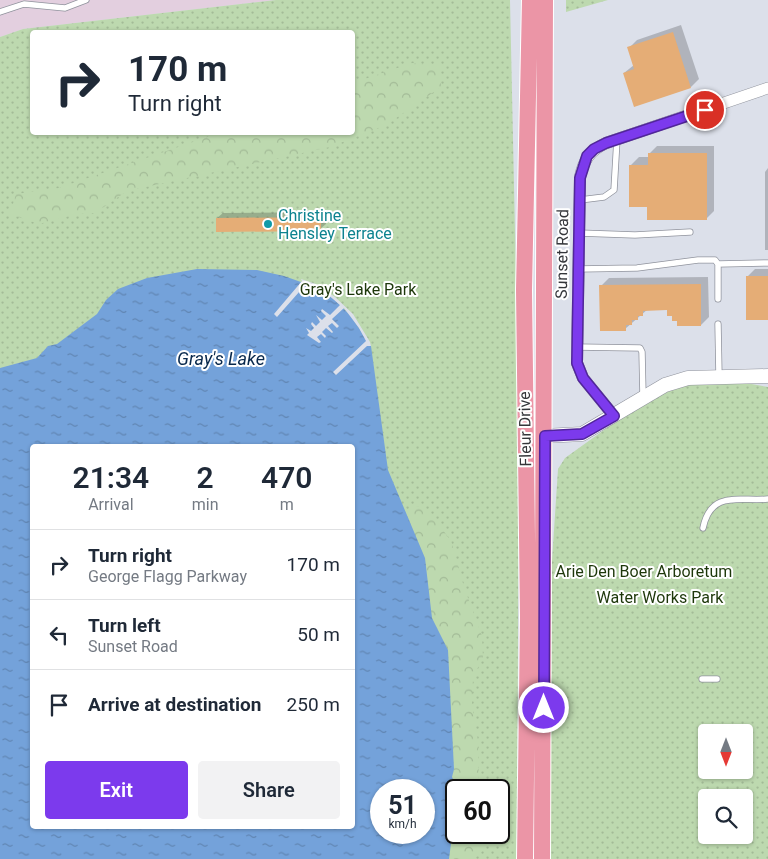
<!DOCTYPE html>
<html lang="en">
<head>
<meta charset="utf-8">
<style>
  :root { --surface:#fff; --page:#f2f2f3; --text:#1f2937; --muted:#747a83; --line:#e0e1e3; --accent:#7c3aed }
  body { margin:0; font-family:Roboto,sans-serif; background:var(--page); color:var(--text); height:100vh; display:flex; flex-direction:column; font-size:19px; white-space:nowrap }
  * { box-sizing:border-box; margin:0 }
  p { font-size:16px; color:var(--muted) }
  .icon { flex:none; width:28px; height:28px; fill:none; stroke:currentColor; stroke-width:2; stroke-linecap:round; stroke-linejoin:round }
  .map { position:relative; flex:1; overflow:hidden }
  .drawer { position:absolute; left:30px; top:444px; width:325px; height:385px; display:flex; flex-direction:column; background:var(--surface); border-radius:5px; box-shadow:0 1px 4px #0004 }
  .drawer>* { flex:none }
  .hud { position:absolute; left:30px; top:30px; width:325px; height:105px; border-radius:5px; box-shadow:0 1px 4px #0004; background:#fff; color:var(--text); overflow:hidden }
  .needle { width:32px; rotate:180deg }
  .buttons { position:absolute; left:698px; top:724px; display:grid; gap:10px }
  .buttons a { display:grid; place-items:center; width:55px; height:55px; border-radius:5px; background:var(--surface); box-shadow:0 1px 4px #0004; font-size:25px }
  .speed { position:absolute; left:370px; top:779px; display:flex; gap:10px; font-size:25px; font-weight:700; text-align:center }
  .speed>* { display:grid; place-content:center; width:65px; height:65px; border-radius:50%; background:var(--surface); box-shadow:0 1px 4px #0004; line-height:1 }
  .speed small { font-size:12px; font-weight:400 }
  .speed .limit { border:2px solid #111; border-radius:8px; background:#fff; color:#111 }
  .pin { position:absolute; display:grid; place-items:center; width:42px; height:42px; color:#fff; margin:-21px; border:2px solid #fff; border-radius:50%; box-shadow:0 1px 5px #0007 }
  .me { position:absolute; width:55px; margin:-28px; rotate:0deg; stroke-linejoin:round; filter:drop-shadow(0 0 4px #0008) }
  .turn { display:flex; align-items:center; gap:18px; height:105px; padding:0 15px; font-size:22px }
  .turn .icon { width:65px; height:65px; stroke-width:2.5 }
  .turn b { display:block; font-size:35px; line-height:42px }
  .eta { display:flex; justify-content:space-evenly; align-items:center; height:85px; text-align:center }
  .eta b { font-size:30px; font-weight:600; line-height:35px }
  .cta { display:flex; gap:10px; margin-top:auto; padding:10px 15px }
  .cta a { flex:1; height:58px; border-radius:5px; background:var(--accent); color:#fff; font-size:20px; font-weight:600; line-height:58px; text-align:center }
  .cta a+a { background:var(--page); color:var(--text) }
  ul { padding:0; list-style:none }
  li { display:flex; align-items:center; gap:15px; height:70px; padding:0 15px; border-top:1px solid var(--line) }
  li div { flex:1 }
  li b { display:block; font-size:19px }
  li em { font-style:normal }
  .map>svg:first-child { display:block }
  .commercial { fill:#e3cfdf }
  .green { fill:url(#green-dots); fill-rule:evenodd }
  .forest { fill:url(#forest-crowns) }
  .water { fill:url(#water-ripples); fill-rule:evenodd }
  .pier { fill:#dce0ea }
  .shadow { fill:#0003 }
  .building { fill:#e5ad76 }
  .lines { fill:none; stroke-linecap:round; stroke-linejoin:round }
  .service-casing { stroke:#90939d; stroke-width:7 }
  .minor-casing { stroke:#90939d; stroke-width:12 }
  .tertiary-casing { stroke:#90939d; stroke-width:15 }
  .primary-casing { stroke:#fff; stroke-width:18 }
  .service { stroke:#fff; stroke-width:5.5 }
  .minor { stroke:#fff; stroke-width:11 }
  .tertiary { stroke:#fff; stroke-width:14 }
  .primary { stroke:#eb95a6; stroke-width:16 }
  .route-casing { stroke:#51269a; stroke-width:12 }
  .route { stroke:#7c3aed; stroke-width:9 }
  .culture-dot { fill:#0f9aa8; stroke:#fff; stroke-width:2 }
  .labels { text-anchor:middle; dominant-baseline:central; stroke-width:4; stroke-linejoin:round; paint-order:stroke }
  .culture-label { font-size:16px; fill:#0d838f; stroke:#fff; text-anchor:start }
  .street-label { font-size:16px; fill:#34363a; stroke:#fff }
  .park-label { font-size:16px; fill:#1d370a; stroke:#fff }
  .water-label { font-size:18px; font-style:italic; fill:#09294d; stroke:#fff }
</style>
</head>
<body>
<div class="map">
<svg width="768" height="859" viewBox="0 0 768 859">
  <defs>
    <pattern id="green-dots" width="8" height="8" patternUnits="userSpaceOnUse" patternTransform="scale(1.25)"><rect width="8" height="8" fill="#bdd9af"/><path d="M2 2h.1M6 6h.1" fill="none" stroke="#a3bb97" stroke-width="1.8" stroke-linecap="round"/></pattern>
    <pattern id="forest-crowns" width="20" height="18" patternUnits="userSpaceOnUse" patternTransform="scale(1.25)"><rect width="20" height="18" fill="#bdd9af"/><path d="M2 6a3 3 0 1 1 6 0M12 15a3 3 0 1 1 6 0" fill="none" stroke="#a3bb97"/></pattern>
    <pattern id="water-ripples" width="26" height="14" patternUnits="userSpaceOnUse" patternTransform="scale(1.25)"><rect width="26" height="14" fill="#74a2da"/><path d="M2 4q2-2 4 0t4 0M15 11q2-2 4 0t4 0" fill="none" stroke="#6085b2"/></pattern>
  </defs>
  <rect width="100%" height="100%" fill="#dce0ea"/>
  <path class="commercial" d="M0,0H276L23,29L0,37Z"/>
  <path class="green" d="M276,0H510L519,417L517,859H0V37L23,29ZM32,32H352V132H32ZM32,446H352V826H32ZM381,790H424V832H381ZM456,790H499V832H456Z
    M566,0H608L566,12Z
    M696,382L746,383L768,387V859H549L551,576L558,469L565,458L643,402L666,389ZM706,732H744V770H706ZM706,798H744V835H706Z"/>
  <path class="forest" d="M412,63L439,66L441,87L386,125L330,147L127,191L95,213L77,214L39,224L10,214L16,194L59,188L219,133L352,132L353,83Z
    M417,506L428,510L451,541L464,587L482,636L483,658L473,677L472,705L478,741L479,790H458L452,777L454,769L448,650L432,618L407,513Z
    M456,809V832L487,833L484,849L474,859H449Z"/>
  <path class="water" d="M197,269L257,270L284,276L315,287L333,298L351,316L371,346L388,470L425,558L432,618L448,650L454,769L452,777L458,790L449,859H0V368L37,358L48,346L57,344L97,314L106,300L118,289L147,278ZM32,446H352V826H32ZM381,790H424V832H381Z"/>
  <path class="pier" d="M301,279L316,284L335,297L353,314L370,342L371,346H367L336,375L333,372L366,341L359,328L344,308L332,319L339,326L337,328L332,323L328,326L333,332L332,333L326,328L322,332L326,336L325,338L321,334L317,337L321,342L319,343L307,335L309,333L306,328L311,331L314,328L311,324L312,322L316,326L320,322L316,315L322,320L326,316L321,311L322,309L330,315L340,305L326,293L307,283L277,317L274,314L302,281Z"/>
  <path class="shadow" d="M681,25L699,79L691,87L624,73L634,65L629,48L637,40Z
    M657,146H714V211L706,219L648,206L631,165L639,157H649V154Z
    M768,168V250H765V172Z
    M326,212V224L320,229L217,218L223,213Z
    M755,269H768V319L747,277Z
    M708,277L709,317L701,325L679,320L668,309H648L625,329L601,286L609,278Z"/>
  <path class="building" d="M673,32L691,88L634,107L623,73L634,69L627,47Z
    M648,153H707V220H647V207H629V165H648Z
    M321,217V231L216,232V218Z
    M746,276H768V320H746Z
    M701,284V326H677V321H672V316H667V310L643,311V316H638V320H632V325H626V331H600L599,285Z"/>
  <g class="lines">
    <g class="service-casing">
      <path id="service" d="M0,12L24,4L65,8L86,0
        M580,200L604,197L614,190L617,139
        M579,233L635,235L690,232
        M718,264V299
        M578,269L637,268L698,260H715L718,264L768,263
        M718,324L719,376
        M576,347L640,348L642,352L643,396
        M703,528C711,489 741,502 768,499
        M702,679H717"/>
    </g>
    <g class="minor-casing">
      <path id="minor" d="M614,416L583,378L577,363L580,177C584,160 589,151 606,143L768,88"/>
    </g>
    <g class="tertiary-casing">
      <path id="tertiary" d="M525,437L582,434L665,385L688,378L768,376"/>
    </g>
    <g class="primary-casing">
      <path id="primary" d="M525,859L528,617L524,290L530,0
        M542,859L545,0"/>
    </g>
    <use href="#service" class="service"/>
    <use href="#minor" class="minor"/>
    <use href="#tertiary" class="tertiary"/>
    <use href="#primary" class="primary"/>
  </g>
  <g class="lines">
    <g class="route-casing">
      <path id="route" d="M544,708L545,436L582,434L614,416L583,378L577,363L580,178L587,156L594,149L606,143L705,110"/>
    </g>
    <use href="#route" class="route"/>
  </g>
  <circle class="culture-dot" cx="268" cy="224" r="5"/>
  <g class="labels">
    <g class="culture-label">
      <text x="278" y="215">Christine<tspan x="278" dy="18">Hensley Terrace</tspan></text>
    </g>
    <g class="street-label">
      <text transform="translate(562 254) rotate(-89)">Sunset Road</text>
      <text transform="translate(525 429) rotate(-91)">Fleur Drive</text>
    </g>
    <g class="park-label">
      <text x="358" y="289">Gray's Lake Park</text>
      <text x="644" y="571">Arie Den Boer Arboretum</text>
      <text x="660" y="597">Water Works Park</text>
    </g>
    <g class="water-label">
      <text x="221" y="358">Gray's Lake</text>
    </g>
  </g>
</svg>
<div class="buttons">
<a><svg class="needle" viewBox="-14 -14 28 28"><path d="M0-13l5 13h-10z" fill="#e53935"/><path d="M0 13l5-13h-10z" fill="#747a83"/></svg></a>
<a><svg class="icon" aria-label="search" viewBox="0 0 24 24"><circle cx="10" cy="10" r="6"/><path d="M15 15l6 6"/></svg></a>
</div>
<div class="speed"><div>51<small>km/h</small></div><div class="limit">60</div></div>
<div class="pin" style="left:705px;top:110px;background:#d93025"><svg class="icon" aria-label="arrive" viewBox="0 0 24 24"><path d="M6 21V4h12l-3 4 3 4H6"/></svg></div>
<svg class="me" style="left:544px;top:708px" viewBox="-20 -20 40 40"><circle r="17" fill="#7c3aed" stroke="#fff" stroke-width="3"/><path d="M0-11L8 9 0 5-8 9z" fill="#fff"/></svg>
<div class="hud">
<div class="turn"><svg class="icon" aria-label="right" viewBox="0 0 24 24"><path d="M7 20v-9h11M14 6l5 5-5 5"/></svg><div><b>170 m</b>Turn right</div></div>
</div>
<section class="drawer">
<div class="eta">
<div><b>21:34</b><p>Arrival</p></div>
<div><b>2</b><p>min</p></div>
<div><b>470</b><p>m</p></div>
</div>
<ul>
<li><svg class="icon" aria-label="right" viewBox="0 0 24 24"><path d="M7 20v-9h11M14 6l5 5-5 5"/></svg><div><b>Turn right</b><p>George Flagg Parkway</p></div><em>170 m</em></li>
<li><svg class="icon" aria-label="left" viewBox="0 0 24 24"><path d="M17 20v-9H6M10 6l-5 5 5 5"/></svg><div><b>Turn left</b><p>Sunset Road</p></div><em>50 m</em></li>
<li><svg class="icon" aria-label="arrive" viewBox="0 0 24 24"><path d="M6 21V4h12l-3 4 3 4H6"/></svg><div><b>Arrive at destination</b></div><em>250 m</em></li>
</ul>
<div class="cta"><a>Exit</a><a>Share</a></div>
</section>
</div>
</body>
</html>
